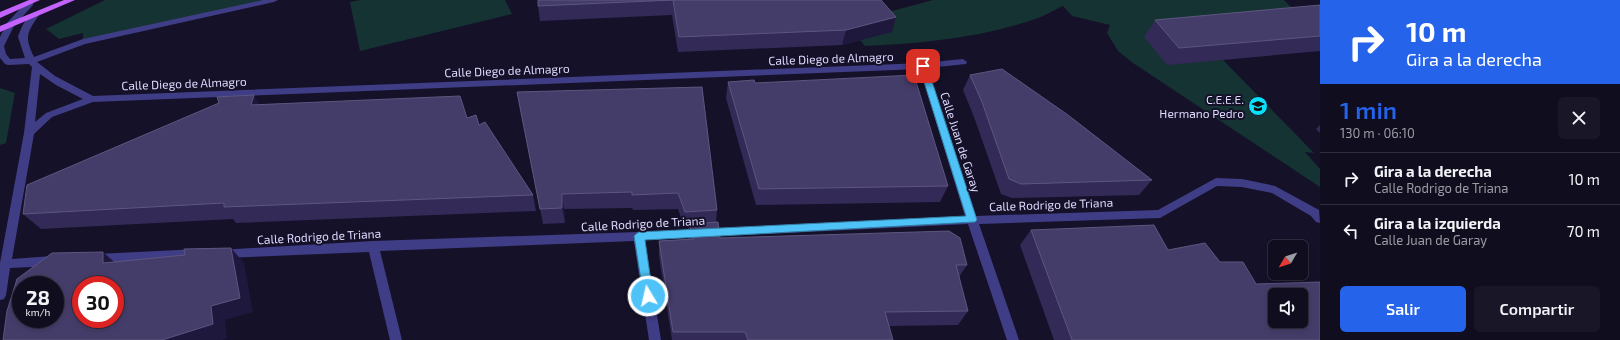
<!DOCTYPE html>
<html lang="es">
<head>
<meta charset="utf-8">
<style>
  :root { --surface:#100d1f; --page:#191628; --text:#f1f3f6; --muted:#9c9ca4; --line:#302d3d; --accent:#2563eb }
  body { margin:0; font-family:"Exo 2",sans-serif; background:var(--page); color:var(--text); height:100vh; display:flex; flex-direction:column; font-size:15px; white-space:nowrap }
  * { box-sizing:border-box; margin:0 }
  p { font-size:13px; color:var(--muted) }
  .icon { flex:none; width:22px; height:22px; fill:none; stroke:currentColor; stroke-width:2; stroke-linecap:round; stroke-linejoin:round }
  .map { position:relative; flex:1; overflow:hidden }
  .side { display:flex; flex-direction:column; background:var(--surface); width:300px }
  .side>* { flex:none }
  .banner { background:#2563eb; color:#fff; overflow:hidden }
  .needle { width:26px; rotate:231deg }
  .fabs { position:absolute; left:1268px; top:240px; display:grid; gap:8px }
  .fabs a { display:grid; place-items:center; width:40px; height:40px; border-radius:6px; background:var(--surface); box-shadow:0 2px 6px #0003,0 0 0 1px var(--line); font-size:20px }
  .speed { position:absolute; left:12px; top:276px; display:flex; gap:8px; font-size:20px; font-weight:700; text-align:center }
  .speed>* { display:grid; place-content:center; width:52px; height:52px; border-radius:50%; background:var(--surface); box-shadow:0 2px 6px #0003,0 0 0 1px var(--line); line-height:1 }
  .speed small { font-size:10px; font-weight:400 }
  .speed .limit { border:6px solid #d22; background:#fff; color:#111 }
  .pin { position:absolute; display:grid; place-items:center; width:34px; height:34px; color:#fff; margin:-17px; border-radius:8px; box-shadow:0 2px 6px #0006 }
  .me { position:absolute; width:44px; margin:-22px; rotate:351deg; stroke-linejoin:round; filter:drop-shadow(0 0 3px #0008) }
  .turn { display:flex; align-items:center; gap:14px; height:84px; padding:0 20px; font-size:18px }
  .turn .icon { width:52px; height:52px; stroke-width:2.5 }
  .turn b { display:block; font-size:28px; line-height:34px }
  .round { display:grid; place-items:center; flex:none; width:42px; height:42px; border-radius:6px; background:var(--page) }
  .summary { display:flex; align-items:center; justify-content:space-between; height:68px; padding:0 20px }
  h1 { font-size:24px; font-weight:600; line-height:30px; color:var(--accent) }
  .button { display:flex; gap:8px; margin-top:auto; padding:8px 20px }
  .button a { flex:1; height:46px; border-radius:6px; background:var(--accent); color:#fff; font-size:16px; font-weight:600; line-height:46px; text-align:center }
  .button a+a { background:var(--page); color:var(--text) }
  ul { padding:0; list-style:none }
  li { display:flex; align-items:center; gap:12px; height:52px; padding:0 20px; border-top:1px solid var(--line) }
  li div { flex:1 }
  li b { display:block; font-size:15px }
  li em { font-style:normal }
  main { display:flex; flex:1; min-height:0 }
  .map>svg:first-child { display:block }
  .green { fill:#143332 }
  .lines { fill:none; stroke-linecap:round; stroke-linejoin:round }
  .minor { fill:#403d87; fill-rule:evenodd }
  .major { fill:#c462fd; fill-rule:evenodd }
  .wall { fill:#332a57 }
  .shaded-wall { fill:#1f183d }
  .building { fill:#453d69; stroke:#5d5680; fill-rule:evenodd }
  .route { fill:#4fc3f7; stroke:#337fa1 }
  .labels { text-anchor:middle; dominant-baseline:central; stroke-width:4; stroke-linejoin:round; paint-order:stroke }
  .street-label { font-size:12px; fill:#dedafe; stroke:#151129 }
  .poi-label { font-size:12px; fill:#dedafe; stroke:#151129; text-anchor:end }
</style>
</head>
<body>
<main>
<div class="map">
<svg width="1320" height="340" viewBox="0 0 1320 340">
  <rect width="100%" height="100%" fill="#151129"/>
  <path class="green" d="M105,0H274L83,42V33L59,39L46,29Z
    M360,0H505L512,14L360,51L350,2Z
    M933,0H1284L1306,22L1223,60L1314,153L1305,152L1320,169V187L1133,63L1118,51L1107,33L1110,25L1072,16L1063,6C1054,10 1045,16 1035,19C980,38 922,43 865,46L860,40L891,32L877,15Z
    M0,88L15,93L6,143L0,145Z"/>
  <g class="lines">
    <path class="minor" d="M263,0H278L274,2L85,44L37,62L55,76L93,96L923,63L963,59L967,62L966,64L928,68L976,216L1158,210L1216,178L1242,179L1275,186L1319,210L1320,223L1316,222L1311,216L1272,193L1242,187L1217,186L1160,218L979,224L1019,340H1007L968,224L645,240L661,340H649L634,241L380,251L402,340H390L369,252L223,258L219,256L218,253L219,250L373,241L639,232L965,216L920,69L93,102L52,117L34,134L12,259L53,256L57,258L59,261L57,264L53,266L10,268L6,295L4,299L0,300V263L24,133L32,67L29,64L8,65L5,64L0,58V37L7,23L27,1H33V5L14,26L4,46L6,54L10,59L25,58L18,37C20,29 27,15 35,12L39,15C27,33 24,36 34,57L83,39ZM40,74L56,85L83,99L46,113L35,122Z
      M199,249L203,251L204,254L203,257L199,259L97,264L93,262L91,259L93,256L97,254Z"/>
    <path class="major" d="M29,0H40L0,18V12Z
      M64,0H75L0,32V26Z"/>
  </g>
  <path class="wall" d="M538,0H881L892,32L842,45L678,52L672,15L540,21L538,6Z
    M1320,5V51L1167,65L1144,37L1155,20Z
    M970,75L1152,180L1139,195L1012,198L1001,194L974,117L963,90Z
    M728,82L755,83L948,186L940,202L756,205L726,98Z
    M517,92L717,210L716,223L720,238L967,265L959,277L968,311L958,325L889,326L893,340H672L659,256V241L688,239V227H684L678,209L633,210L632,208L564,209L565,223L543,224Z
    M259,104L467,118L479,125L533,195L536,211L236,223L233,219L41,229L23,214Z
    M1320,125V133L1316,129Z
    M1031,230L1168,250L1256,284L1320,340H1054L1020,245Z"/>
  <path class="shaded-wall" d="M896,17L892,32L842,45L846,30Z
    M254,95L264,112L251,105Z
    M562,194L564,209L565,223L562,208Z
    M231,248L244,263L253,312L225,320L227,338L222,340H162L211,306Z
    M103,252L120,267L103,263Z"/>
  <path class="building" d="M538,0H881L896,17L846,30L679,37L673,0L538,6Z
    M1320,5V36L1179,48L1155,20Z
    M1002,69L1068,115L1152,180L1021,184L1009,179L982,102L970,75Z
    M914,75L948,186L759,189L728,82L754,80L755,83Z
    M702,87L717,210L685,212L678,193L632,195V192L562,194V208L540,209L517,92Z
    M254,95L251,105L460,96L467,118L476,115L479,125L485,122L533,195L224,207V203L23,214L27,185L219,103L217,97Z
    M718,222L720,238L949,231L960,238L967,265H956L968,311L885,312L893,340H748L745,332H673L659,241L694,239L689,224Z
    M1154,225L1168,250L1205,243L1220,262H1243L1256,284L1320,282V340H1072L1031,230ZM1275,295H1301V321H1275Z
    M231,248L240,298L211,306L213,324L162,340H3L7,311L17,279L52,253L103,252V263L185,255L184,249ZM21,285H55V319H21ZM81,285H115V319H81Z"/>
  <path class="route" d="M921,64H923L927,66L977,220L975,222L645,240L653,296L652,299L648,300L644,299L634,236L636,234L639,232L966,216L919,66Z"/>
  <defs>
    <g id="school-disc" transform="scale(1)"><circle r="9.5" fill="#09e1fb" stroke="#151129"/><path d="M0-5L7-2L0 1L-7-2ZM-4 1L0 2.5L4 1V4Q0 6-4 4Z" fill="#111"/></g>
  </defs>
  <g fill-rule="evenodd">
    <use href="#school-disc" x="1258" y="106"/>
  </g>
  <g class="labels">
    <g class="street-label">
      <text transform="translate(831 58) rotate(-2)">Calle Diego de Almagro</text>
      <text transform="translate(507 70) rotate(-2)">Calle Diego de Almagro</text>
      <text transform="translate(184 83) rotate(-2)">Calle Diego de Almagro</text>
      <text transform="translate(961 142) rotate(72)">Calle Juan de Garay</text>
      <text transform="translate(1051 204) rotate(-2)">Calle Rodrigo de Triana</text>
      <text transform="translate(643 223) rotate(-3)">Calle Rodrigo de Triana</text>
      <text transform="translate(319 236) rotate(-3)">Calle Rodrigo de Triana</text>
    </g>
    <g class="poi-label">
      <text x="1244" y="99">C.E.E.E.<tspan x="1244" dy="14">Hermano Pedro</tspan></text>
    </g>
  </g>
</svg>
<div class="fabs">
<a><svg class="needle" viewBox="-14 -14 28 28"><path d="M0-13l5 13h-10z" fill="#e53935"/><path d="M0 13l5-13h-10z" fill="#9c9ca4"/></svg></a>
<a><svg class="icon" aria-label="sound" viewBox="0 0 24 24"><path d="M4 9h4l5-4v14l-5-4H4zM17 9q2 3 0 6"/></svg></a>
</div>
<div class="speed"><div>28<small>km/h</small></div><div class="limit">30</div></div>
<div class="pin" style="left:923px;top:66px;background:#d93025"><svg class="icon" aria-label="arrive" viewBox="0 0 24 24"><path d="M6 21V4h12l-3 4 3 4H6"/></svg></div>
<svg class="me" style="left:648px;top:296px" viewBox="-20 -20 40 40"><circle r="17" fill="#4fc3f7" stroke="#fff" stroke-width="3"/><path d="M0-11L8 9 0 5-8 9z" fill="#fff"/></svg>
</div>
<section class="side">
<div class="banner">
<div class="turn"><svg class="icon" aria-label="right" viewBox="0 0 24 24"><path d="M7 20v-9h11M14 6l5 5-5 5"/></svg><div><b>10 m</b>Gira a la derecha</div></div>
</div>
<div class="summary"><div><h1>1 min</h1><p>130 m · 06:10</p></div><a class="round"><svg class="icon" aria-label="close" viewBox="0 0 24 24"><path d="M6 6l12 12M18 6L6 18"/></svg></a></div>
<ul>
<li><svg class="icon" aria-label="right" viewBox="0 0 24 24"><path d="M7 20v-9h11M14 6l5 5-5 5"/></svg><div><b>Gira a la derecha</b><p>Calle Rodrigo de Triana</p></div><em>10 m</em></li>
<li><svg class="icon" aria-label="left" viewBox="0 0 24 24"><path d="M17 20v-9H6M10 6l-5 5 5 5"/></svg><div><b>Gira a la izquierda</b><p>Calle Juan de Garay</p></div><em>70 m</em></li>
</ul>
<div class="button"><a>Salir</a><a>Compartir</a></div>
</section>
</main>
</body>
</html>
